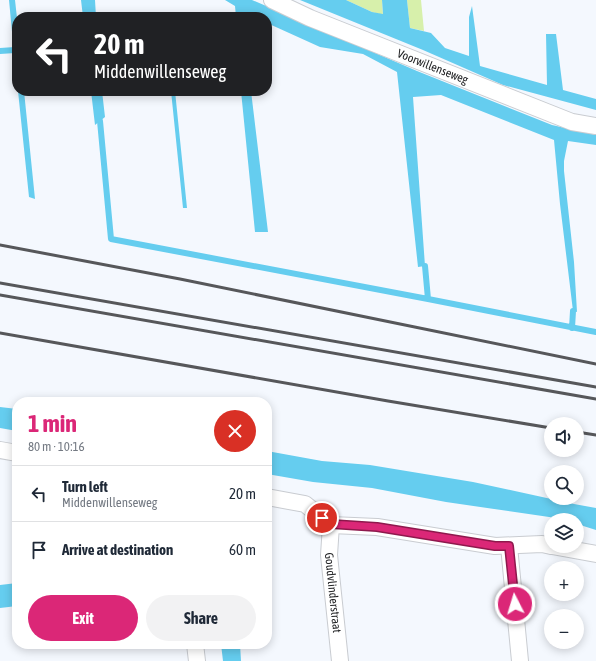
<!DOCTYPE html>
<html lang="en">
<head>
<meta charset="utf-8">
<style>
  :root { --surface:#fff; --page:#f2f2f3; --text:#1f2937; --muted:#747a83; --line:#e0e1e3; --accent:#db2777 }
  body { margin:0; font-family:"Asap Condensed",sans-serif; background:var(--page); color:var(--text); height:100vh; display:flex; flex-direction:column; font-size:15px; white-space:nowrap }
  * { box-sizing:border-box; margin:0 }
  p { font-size:13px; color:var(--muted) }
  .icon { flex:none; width:22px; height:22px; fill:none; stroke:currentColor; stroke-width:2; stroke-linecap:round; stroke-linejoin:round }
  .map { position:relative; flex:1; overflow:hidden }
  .drawer { position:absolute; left:12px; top:397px; width:260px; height:252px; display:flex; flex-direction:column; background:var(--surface); border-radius:16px; box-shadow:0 2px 10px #0003 }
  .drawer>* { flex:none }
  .top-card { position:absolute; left:12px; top:12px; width:260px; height:84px; border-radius:16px; box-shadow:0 2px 10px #0003; background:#202124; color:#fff; overflow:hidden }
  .tools { position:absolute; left:544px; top:417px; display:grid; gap:8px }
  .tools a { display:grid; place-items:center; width:40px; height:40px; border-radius:50%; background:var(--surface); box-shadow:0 2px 10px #0003; font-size:20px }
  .pin { position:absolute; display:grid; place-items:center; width:34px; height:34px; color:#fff; margin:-17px; border:2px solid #fff; border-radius:50%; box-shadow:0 1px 4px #0007 }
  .me { position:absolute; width:44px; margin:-22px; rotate:355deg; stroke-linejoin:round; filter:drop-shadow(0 0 3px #0008) }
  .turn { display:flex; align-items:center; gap:14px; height:84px; padding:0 16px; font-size:18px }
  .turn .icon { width:52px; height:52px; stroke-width:2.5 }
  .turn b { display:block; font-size:28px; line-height:34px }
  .round { display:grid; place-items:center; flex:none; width:42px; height:42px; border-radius:21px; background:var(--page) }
  .head { display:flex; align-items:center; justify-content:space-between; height:68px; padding:0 16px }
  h1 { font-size:24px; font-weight:700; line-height:30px; color:var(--accent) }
  .cta { display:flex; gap:8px; margin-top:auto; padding:8px 16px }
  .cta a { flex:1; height:46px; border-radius:24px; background:var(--accent); color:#fff; font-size:16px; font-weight:700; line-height:46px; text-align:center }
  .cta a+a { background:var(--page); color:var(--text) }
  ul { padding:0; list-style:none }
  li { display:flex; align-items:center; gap:12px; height:56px; padding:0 16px; border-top:1px solid var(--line) }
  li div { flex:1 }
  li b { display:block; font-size:15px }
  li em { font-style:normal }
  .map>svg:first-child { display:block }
  .green { fill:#d7f0ab }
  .water { fill:#65cdef }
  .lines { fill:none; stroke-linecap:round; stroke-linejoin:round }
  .stream { stroke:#65cdef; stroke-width:6 }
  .street-casing { stroke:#c9ccd1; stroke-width:18 }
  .street { stroke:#fff; stroke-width:16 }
  .rail { stroke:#56575a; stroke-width:3 }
  .route-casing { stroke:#8e194d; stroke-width:10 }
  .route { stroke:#db2777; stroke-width:7 }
  .labels { text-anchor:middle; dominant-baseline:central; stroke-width:3; stroke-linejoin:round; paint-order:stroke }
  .street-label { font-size:12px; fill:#232426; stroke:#fff }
</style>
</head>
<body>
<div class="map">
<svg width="596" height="661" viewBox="0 0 596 661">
  <rect width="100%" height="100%" fill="#f4f8fe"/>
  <path class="green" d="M346,0H382L383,15L372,12Z
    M407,0H421L424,31L410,28Z"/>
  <path class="water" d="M9,0H15L17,18V85Z
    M81,0H95L96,17H83Z
    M225,0H252L417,71L552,125L596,135V145L568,141L564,161V171L574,262L577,312L573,311L560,204L554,140L441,95L413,97L425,266L418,267L397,72L363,54L320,47L267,23V17H236L235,6Z
    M300,0H346L372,12L383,14L382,0H407L410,28L431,33L445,48L469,56V17L472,6L480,66L547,85L546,34H556L563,90L596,99V110L503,85L423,50Z
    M18,91H24L35,199L29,197Z
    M91,91H102L105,117L95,125Z
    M171,91H175L187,208H183Z
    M241,91H251L268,232H255Z
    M0,407L17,409V431L0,428Z
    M267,451L322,461L370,465L473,482L574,504L596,508V530L577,524V520H563L556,518L446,502L372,488L313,482L267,474Z
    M17,583V606L0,608V585Z
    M221,644H240L241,661H223Z"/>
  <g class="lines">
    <path class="stream" d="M0,51L15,50
      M100,121L111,239L428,299L596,332
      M425,266L428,299
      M572,328L573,311"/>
    <g class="street-casing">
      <g id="street">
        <path id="s1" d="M272,0L310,18L572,122L596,126"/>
        <path d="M0,450L17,453"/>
        <path d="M267,497L305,504L331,525L377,527L495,546L542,544L551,546"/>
        <path id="s2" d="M331,525L329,555L340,661"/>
        <path d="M509,546L520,661"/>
        <path d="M552,546L596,554"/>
        <path d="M195,644L197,661"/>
      </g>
    </g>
    <use href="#street" class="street"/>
    <path class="rail" d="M0,245L180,279L596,364
      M0,283L596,387
      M0,295L596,399
      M0,333L388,401L551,428
      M577,432L596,435"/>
  </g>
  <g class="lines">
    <g class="route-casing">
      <path id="route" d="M322,518L331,524L377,527L495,546H509L515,604"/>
    </g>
    <use href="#route" class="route"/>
  </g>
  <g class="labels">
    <g class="street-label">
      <text stroke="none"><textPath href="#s1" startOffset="174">Voorwillenseweg</textPath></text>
      <text stroke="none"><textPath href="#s2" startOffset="68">Goudvlinderstraat</textPath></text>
    </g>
  </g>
</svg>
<div class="tools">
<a><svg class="icon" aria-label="sound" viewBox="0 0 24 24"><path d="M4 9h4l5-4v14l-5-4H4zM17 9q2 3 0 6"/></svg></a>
<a><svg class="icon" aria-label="search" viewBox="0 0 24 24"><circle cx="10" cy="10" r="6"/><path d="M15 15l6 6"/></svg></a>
<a><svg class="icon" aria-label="layers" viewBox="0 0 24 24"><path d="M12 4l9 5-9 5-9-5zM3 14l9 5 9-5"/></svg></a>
<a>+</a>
<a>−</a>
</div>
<div class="pin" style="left:322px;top:518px;background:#d93025"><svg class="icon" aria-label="arrive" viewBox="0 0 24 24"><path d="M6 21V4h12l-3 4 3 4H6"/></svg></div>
<svg class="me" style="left:515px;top:604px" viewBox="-20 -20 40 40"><circle r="17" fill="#db2777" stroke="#fff" stroke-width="3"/><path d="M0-11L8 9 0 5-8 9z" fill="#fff"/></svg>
<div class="top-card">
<div class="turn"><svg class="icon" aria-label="left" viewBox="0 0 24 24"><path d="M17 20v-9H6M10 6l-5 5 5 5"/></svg><div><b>20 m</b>Middenwillenseweg</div></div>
</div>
<section class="drawer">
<div class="head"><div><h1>1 min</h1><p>80 m · 10:16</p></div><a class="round" style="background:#d93025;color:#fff"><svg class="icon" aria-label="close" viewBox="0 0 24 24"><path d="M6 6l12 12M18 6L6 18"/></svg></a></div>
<ul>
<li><svg class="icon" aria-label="left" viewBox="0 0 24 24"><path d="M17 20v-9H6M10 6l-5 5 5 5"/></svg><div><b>Turn left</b><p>Middenwillenseweg</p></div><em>20 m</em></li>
<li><svg class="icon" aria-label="arrive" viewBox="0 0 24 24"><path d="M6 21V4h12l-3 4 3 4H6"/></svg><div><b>Arrive at destination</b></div><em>60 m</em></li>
</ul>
<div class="cta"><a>Exit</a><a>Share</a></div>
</section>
</div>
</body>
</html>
